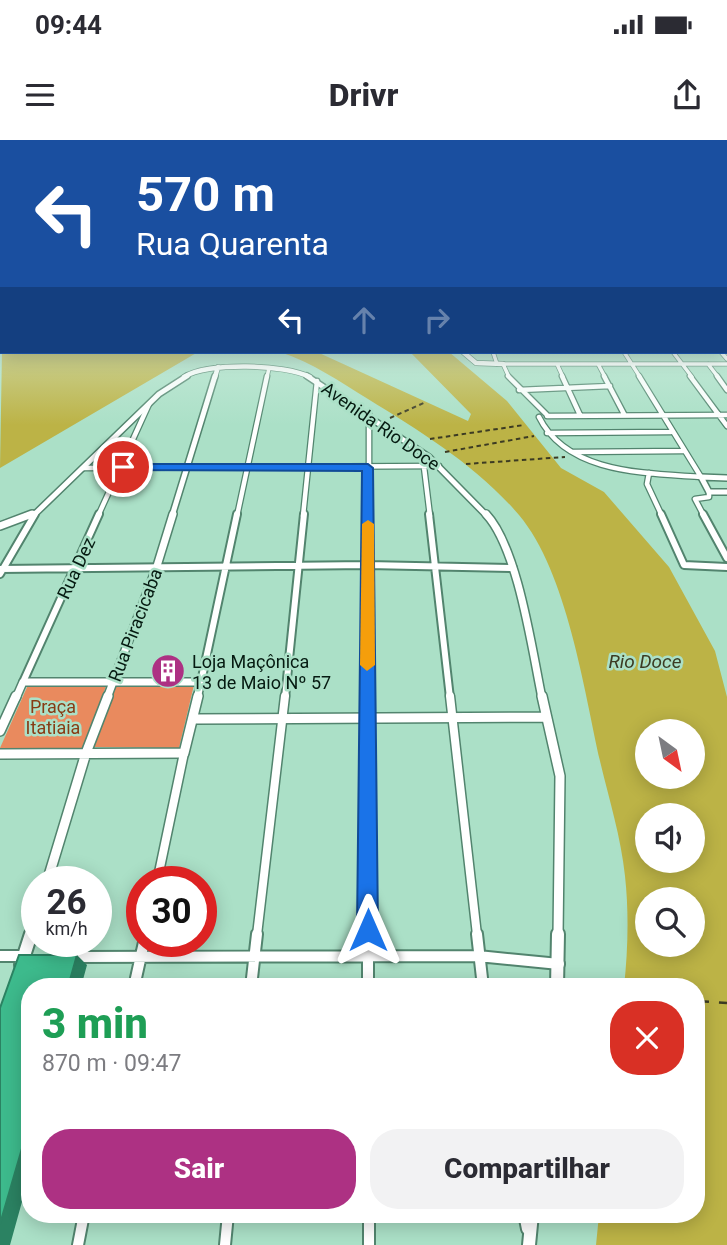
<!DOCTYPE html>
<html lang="pt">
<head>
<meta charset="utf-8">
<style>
  :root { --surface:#fff; --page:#f2f2f3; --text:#2b2b33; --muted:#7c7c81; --accent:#ad3183 }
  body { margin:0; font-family:Roboto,sans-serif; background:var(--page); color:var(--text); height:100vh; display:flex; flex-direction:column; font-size:26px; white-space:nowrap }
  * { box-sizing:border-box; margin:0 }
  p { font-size:23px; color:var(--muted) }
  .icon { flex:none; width:38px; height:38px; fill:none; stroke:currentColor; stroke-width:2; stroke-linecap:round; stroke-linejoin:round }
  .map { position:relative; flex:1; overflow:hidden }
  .side { position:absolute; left:21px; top:838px; width:684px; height:245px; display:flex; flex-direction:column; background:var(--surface); border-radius:28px; box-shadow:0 4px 18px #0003 }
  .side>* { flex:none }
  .top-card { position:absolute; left:0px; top:0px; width:728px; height:214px; box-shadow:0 4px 18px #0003; background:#1a4fa0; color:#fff; overflow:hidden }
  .needle { width:46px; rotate:147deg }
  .buttons { position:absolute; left:635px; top:579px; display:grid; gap:14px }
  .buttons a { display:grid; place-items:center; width:70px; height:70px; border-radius:50%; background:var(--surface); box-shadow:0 4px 18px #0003; font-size:35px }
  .speed { position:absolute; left:21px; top:726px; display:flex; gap:14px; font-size:35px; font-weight:700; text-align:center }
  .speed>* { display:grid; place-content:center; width:91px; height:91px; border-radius:50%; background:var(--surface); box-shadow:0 4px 18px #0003; line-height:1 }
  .speed small { font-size:18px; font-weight:400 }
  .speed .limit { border:10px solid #d22; background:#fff; color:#111 }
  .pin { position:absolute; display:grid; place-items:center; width:60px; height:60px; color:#fff; margin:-30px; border:4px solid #fff; border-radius:50%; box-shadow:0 2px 7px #0007 }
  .me { position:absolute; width:77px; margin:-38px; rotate:0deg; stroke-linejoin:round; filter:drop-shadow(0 0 5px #0008) }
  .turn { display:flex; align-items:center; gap:24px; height:147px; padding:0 21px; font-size:32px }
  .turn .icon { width:91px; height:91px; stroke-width:2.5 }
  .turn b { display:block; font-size:49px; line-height:60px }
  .lanes { display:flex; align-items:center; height:66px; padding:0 21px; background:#0003; justify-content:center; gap:35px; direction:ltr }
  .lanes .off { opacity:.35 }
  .round { display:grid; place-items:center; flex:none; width:74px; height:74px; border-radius:28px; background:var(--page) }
  .headline { display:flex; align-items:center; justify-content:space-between; height:119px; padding:0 21px }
  h1 { font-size:42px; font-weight:800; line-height:52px; color:#1e9e55 }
  .button { display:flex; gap:14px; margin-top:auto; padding:14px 21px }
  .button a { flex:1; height:80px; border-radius:28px; background:var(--accent); color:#fff; font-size:28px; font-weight:800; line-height:80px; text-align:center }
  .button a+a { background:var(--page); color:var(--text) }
  .status { display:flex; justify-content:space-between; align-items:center; height:49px; padding:0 35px; background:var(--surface); direction:ltr }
  .status svg { height:19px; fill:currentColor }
  header { display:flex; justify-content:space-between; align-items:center; height:91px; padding:0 21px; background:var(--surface); font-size:32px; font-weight:800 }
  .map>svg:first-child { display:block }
  .green { fill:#e98a5e }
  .water { fill:#bcb346; fill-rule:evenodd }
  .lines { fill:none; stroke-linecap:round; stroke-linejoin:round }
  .ferry-far1 { stroke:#3c3b23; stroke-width:2; stroke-dasharray:4.5 3.5; stroke-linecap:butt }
  .ferry { stroke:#3c3b23; stroke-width:2.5; stroke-dasharray:13 10; stroke-linecap:butt }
  .minor-far4-casing { stroke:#52846e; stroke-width:5 }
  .minor-far3-casing { stroke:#52846e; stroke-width:7 }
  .minor-far2-casing { stroke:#52846e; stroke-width:10 }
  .minor-far1-casing { stroke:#52846e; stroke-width:11 }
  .minor-casing { stroke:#52846e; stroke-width:14 }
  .tertiary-far4-casing { stroke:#52846e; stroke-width:6 }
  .tertiary-far3-casing { stroke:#52846e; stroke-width:8 }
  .tertiary-far2-casing { stroke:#52846e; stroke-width:10 }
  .tertiary-far1-casing { stroke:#52846e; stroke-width:12 }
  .tertiary-casing { stroke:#52846e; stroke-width:16 }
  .minor-far4 { stroke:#fff; stroke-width:3.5 }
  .minor-far3 { stroke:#fff; stroke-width:4.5 }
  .minor-far2 { stroke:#fff; stroke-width:6 }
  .minor-far1 { stroke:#fff; stroke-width:8 }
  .minor { stroke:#fff; stroke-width:10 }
  .tertiary-far4 { stroke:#fff; stroke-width:4.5 }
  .tertiary-far3 { stroke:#fff; stroke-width:5 }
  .tertiary-far2 { stroke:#fff; stroke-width:7 }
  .tertiary-far1 { stroke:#fff; stroke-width:9 }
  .tertiary { stroke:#fff; stroke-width:12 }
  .wall { fill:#34a078 }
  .shaded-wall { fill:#2b8262 }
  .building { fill:#3dba8c; stroke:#2b8262; stroke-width:2 }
  .route { fill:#1a73e8; stroke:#114b97; stroke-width:2 }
  .slow { fill:#f59e0b }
  .labels { text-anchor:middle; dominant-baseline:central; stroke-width:5; stroke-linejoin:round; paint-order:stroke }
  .street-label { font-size:18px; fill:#051a11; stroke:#abe0c7 }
  .poi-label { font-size:18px; fill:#051a11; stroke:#abe0c7; text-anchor:start }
  .park-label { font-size:18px; fill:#873b14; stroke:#abe0c7 }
  .water-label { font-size:19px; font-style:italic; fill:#3c3b23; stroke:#abe0c7 }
</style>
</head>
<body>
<div class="status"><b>09:44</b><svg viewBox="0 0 49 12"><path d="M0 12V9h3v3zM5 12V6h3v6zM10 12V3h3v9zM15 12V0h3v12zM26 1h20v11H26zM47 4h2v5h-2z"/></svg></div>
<header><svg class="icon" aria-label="menu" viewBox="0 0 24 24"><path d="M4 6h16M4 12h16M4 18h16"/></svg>Drivr<svg class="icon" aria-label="share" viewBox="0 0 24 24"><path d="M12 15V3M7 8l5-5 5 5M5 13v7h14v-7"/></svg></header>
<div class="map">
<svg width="727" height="1105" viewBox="0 0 727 1105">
  <rect width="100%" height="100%" fill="#abe0c7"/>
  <path class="green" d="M28,545L106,546L84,608H0Z
    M116,545H194L179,608L94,607Z"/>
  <path class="water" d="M2,211V212H198L0,328Z
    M280,212H317L468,281L471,274L410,212H449L507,261L561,328L604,352L669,427L715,511L727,557V1105H596L599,1075L696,1074V847H624C628,811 629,772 625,736C621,697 609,659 600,621C584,550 567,432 519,375C477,326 423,293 368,259C338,241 314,223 280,212ZM648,592H693V637H648ZM648,676H693V721H648ZM648,760H693V805H648Z"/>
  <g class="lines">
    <path class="ferry-far1" d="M390,278L426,262
      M430,299L524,285
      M445,312L534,296
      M466,324L565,317"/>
    <path class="ferry" d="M696,861L727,863"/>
    <g class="minor-far4-casing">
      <path id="minor-far4" d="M493,212L497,224
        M624,212L640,237
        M673,212L692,237
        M721,212L727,219
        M557,224L563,237
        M598,224L605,237
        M708,224L718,237
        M267,237L269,228
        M509,237L503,224H727"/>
    </g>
    <g class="minor-far3-casing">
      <path id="minor-far3" d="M508,236L547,275
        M562,236L580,275
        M604,236L624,274
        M639,236L701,337
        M690,236L727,286
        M717,236L727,250
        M519,250L610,246
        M547,276L727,275
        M539,277C567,334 646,333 701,337
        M547,293L671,292
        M573,312L683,311
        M429,317L424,327L430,376
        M83,328L439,326
        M649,333L647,344L662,376
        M34,376L36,373
        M98,376L149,264
        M237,376L267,236
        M303,376L317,241
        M369,376V274
        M704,376L695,359L709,357V352"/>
    </g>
    <g class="minor-far2-casing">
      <path id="minor-far2" d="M429,374L450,558
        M661,374L684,425L727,427
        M703,374L727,418
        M0,429L368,425L513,428
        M0,434L35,374
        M23,542L99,374
        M201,542L237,374
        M285,558L304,374
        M369,558V374"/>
    </g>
    <g class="minor-far1-casing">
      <path id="minor-far1" d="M450,556L477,795
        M157,742L184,613
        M257,795L285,556
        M368,795L369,556"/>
    </g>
    <g class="minor-casing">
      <path id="minor" d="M477,794L483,847
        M0,816H24
        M71,817L478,816L559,824
        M134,847L144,802
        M251,847L257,794
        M368,847V794
        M369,1074V1105
        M524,1074L527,1089
        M78,1105L84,1074
        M225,1105L228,1074"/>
    </g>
    <g class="tertiary-far4-casing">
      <path id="tertiary-far4" d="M463,212L476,223L503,224
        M184,237C207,222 285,224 310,237
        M215,237L218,227"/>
    </g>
    <g class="tertiary-far3-casing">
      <path id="tertiary-far3" d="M307,236L429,317L487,376
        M727,338L701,337L709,352H727
        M27,376L36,373L159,254L187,236
        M172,376L215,236"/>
    </g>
    <g class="tertiary-far2-casing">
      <path id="tertiary-far2" d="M486,374C518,408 532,510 542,558
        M0,386L32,374
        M16,558L23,542H201L197,558
        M107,558L157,426L173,374"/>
    </g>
    <g class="tertiary-far1-casing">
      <path id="tertiary-far1" d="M542,556L560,636L558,795
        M193,579L546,577
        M0,591L16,556
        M0,614L184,613L198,556
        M47,742L86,613L108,556
        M30,795L37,774"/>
    </g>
    <g class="tertiary-casing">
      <path id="tertiary" d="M21,825L31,794
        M557,847L558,794
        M529,1105L532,1074"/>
    </g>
    <use href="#minor-far4" class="minor-far4"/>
    <use href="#minor-far3" class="minor-far3"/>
    <use href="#minor-far2" class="minor-far2"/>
    <use href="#minor-far1" class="minor-far1"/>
    <use href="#minor" class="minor"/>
    <use href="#tertiary-far4" class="tertiary-far4"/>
    <use href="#tertiary-far3" class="tertiary-far3"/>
    <use href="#tertiary-far2" class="tertiary-far2"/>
    <use href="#tertiary-far1" class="tertiary-far1"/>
    <use href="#tertiary" class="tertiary"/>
  </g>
  <path class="wall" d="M177,527L175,536H159L156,529Z"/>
  <path class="shaded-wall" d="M175,520L177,527L175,536L173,528Z
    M77,815L87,825L81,847H68Z
    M30,981V1033L10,1105H0V1084Z"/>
  <path class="building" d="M158,520H175L173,528L156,529Z
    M19,815H77L68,847H30V981L0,1084V868Z"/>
  <linearGradient id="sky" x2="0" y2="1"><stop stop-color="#96b4a7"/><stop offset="0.46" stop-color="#d9f1e6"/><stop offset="1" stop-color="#d9f1e6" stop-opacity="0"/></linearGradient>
  <rect width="727" height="285" fill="url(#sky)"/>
  <path class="route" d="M368,324L373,328L378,790L375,797L368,800L360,797L357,790L362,331L123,330L117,327L123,324Z"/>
  <path class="slow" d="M368,380L374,384L375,525L367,531L360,525L362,384Z"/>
  <defs>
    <g id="building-disc" transform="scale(1.75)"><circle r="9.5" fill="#ad3183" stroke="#abe0c7"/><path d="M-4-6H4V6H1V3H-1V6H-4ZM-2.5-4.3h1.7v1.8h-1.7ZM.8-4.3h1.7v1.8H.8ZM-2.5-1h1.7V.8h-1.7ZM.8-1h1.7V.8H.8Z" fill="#fff"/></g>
  </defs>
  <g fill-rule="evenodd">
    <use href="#building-disc" x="168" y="531"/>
  </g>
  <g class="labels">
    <g class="street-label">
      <text transform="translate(381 286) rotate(35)">Avenida Rio Doce</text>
      <text transform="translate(76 428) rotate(-65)">Rua Dez</text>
      <text transform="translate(135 485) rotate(-69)">Rua Piracicaba</text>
    </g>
    <g class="poi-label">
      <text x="192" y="521">Loja Maçônica<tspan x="192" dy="21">13 de Maio Nº 57</tspan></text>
    </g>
    <g class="park-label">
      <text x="53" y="566">Praça<tspan x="53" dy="21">Itatiaia</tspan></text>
    </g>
    <g class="water-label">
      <text x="645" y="521">Rio Doce</text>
    </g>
  </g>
</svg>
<div class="buttons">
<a><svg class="needle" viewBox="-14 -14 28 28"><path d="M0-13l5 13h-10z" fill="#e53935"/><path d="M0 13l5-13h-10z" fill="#7c7c81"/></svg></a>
<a><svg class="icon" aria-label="sound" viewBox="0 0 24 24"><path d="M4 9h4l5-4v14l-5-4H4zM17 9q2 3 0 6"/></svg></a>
<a><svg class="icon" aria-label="search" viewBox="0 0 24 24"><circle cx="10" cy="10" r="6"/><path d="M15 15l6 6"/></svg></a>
</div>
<div class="speed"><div>26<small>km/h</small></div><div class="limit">30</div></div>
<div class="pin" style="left:123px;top:327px;background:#d93025"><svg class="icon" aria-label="arrive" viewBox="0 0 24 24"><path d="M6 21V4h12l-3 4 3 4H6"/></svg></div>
<svg class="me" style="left:368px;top:790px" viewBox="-20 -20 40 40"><path d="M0-17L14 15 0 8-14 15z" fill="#1a73e8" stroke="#fff" stroke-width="4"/></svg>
<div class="top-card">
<div class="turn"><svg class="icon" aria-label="left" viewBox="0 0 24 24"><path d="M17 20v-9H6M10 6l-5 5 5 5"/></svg><div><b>570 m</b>Rua Quarenta</div></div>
<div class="lanes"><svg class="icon" aria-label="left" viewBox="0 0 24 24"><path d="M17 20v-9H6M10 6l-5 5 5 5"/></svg><svg class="icon off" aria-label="ahead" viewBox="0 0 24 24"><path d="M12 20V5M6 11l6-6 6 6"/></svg><svg class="icon off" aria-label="right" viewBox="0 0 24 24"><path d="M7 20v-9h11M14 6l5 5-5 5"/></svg></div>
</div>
<section class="side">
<div class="headline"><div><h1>3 min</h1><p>870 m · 09:47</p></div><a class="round" style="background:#d93025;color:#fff"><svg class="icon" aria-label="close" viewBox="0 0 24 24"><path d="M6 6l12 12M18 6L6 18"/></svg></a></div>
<div class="button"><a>Sair</a><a>Compartilhar</a></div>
</section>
</div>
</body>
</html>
